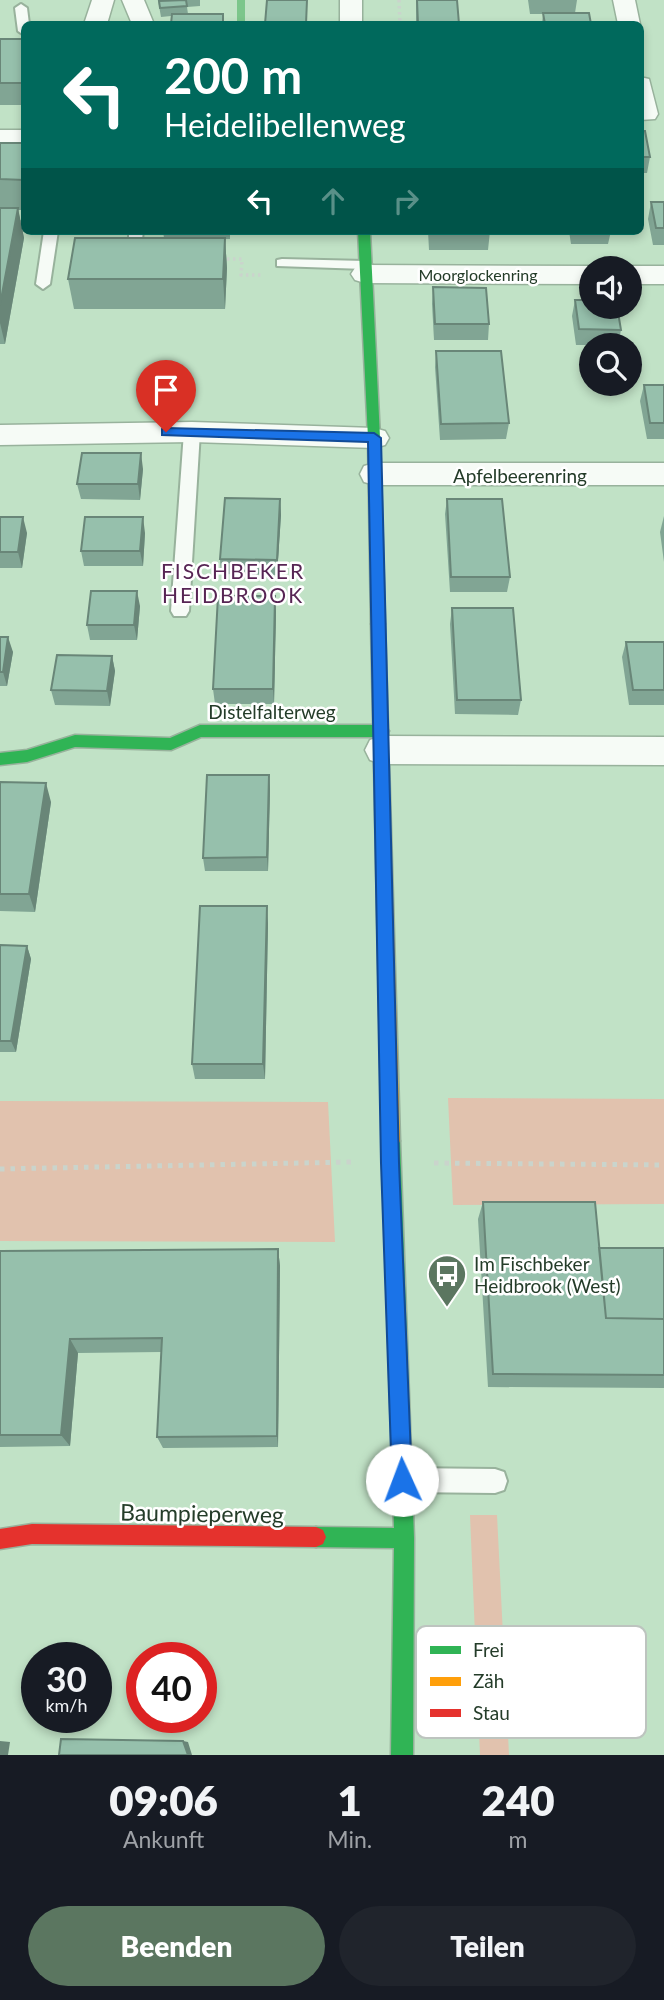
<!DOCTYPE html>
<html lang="de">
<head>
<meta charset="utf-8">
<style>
  :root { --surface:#171b24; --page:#20242c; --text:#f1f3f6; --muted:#9ea1a6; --accent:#5b7660 }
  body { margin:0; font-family:Lato,sans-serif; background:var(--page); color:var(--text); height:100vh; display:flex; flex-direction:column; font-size:26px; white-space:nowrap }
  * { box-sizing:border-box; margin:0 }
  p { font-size:23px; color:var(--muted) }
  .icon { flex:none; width:38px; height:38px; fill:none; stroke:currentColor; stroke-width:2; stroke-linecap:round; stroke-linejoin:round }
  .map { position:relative; height:1755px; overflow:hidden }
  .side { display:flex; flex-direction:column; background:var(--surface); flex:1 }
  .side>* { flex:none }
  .banner { position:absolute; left:21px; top:21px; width:623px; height:214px; border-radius:10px; box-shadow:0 4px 10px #0003; background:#00695c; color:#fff; overflow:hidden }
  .fabs { position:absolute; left:579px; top:256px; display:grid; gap:14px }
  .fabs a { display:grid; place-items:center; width:63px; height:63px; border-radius:50%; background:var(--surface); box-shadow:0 4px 10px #0003; font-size:35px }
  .speed { position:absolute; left:21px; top:1642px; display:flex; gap:14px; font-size:35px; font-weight:700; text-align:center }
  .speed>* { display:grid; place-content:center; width:91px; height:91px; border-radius:50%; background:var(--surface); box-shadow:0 4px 10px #0003; line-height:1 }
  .speed small { font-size:18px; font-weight:400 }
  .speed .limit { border:10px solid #d22; background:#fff; color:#111 }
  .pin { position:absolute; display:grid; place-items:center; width:60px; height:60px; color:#fff; margin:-72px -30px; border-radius:50% 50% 50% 0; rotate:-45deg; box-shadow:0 0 7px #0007 }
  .pin .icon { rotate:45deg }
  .me { position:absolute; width:77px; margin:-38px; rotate:358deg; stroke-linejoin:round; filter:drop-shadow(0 0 5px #0008) }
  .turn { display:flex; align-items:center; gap:24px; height:147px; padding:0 28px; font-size:32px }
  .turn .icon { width:91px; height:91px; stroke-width:2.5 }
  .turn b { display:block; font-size:49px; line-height:60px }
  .lanes { display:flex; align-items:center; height:66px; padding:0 28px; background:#0003; justify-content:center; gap:35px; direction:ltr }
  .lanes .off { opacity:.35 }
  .eta { display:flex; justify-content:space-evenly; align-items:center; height:119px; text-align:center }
  .eta b { font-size:42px; font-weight:800; line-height:49px }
  .button { display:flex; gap:14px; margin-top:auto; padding:14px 28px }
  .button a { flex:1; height:80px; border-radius:42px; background:var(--accent); color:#fff; font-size:28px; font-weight:800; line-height:80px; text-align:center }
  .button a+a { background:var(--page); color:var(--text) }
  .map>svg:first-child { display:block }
  .green { fill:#e1c2ae }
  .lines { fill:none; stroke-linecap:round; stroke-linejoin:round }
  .stream { fill:#7cc68b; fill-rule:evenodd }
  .lane-casing { stroke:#98b29c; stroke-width:4 }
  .street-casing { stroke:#98b29c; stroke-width:3 }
  .fast-casing { stroke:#98b29c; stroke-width:3 }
  .slow-casing { stroke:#98b29c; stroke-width:3 }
  .jam-casing { stroke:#98b29c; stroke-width:3 }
  .path-far1 { stroke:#cad4cc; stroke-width:3.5; stroke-dasharray:2.5 3.5; stroke-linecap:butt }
  .path { stroke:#cad4cc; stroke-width:5; stroke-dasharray:4.5 6; stroke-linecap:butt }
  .lane { fill:#f6fbf6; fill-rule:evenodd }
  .street { fill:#f6fbf6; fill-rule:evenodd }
  .fast { fill:#30b455; fill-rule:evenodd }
  .slow { fill:#ff9f0a; fill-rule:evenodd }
  .jam { fill:#e5322d; fill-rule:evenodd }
  .wall { fill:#81a594 }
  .shaded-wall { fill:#698678 }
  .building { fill:#96c0ac; stroke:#698678; stroke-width:2 }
  .route { fill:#1a73e8; stroke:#114b97; stroke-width:2 }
  .labels { text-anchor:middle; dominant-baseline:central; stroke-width:5; stroke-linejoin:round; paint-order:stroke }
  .far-street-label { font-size:16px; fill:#243c29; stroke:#fff }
  .street-label { font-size:19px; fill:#243c29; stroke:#fff }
  .poi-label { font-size:19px; fill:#243c29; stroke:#fff; text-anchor:start }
  .neighbourhood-label { font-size:21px; letter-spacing:2px; fill:#572554; stroke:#fff }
  .near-street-label { font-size:23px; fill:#243c29; stroke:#fff }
  .key { fill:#fff; stroke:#bdc4bf; stroke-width:2 }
  .key-label { font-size:19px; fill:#243c29 }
</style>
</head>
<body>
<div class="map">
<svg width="664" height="1755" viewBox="0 0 664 1755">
  <rect width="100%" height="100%" fill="#c1e2c6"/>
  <path class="green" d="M448,1098L664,1099V1204L453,1205Z
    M0,1101L328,1102L335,1242L0,1241Z
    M470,1515H497L509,1755H480Z"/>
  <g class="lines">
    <path class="stream" d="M237,0H245V24H237Z"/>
    <g class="lane-casing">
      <path id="lane" d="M21,4L27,8L29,24H24V35L18,31L15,8Z
        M0,222H24V230H0Z
        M44,231H58L50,284L43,289L36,284Z
        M129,231H143L141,248L149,249V255H129Z
        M282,259L365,261L372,265L365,269L277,266V260Z
        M192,427L200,432L189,611L186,616H174L171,611L184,432Z
        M403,1468L495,1469L504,1472L507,1481L504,1490L495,1493L403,1492L394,1489L391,1480L394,1471Z"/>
    </g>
    <g class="street-casing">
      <path id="street" d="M92,0H114L107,24H84Z
        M122,0H144L154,24H132Z
        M340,0H362V24H340Z
        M613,0H635L640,24H618Z
        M640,77L649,79L658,114L655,119L640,120Z
        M0,130H24V144H0Z
        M365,265L592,266L597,268H592V284L365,283L355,280L351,274L355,268Z
        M630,266H664V284H630V268H625Z
        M192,422L374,428L385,431L389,438L385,445L374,448L192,442L0,445V425Z
        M375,463H664V485H375L364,482L360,474L364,466Z
        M382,736L664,737V765L382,764L370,760L365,750L370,740Z"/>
    </g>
    <g class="fast-casing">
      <path id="fast" d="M358,231H370L380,438L385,624L378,629L371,624L368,438Z
        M200,725H382L389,731L382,737H201L171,750L75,747L27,762L0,765V753L27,750L75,735L170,738Z
        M391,1133L397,1135L400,1141L414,1538L413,1755H391L394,1548L316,1547L309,1544L306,1537L309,1530L316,1527L394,1528L382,1141L385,1135Z"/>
    </g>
    <g class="slow-casing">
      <path id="slow" d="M378,619L385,624L400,1141L397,1147L391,1149L385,1147L382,1141L371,624Z"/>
    </g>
    <g class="jam-casing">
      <path id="jam" d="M32,1524L316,1527L323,1530L326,1537L323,1544L316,1547L32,1544L0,1549V1529Z"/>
    </g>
    <path class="path-far1" d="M399,0L400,24
      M221,259H242L241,275H262"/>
    <path class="path" d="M434,1163L664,1165
      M0,1169L351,1162"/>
    <use href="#lane" class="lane"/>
    <use href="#street" class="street"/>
    <use href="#fast" class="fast"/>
    <use href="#slow" class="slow"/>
    <use href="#jam" class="jam"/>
  </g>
  <path class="wall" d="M158,0H200V6L187,7L188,14H223L224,24H171V16L161,17Z
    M416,0H457L459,24H416Z
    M528,0H577L575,13L591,24H542L543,14H530Z
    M0,39H24V105H0Z
    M640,131L650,157L647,173H640Z
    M0,143H24V210H18L24,238L5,344H0Z
    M651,202H664V245H653L648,219Z
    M163,231H230V239H225L227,268L225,309H74L68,279L164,238Z
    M428,231H490L488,250H429Z
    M569,231H611L608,244H571Z
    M433,287L489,324L488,340H434L432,304Z
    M575,300L621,330L618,345H576L572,316Z
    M436,351L509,423L506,439L440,440L435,367Z
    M644,385H664V439H647L640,401Z
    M143,469L140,500L81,499L77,484Z
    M280,499L281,515L277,575L221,574L220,559Z
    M447,499L510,577L507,592H450L445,514Z
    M664,516V562L660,532Z
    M0,517L27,533L22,568H0Z
    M145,533L143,566H84L81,551Z
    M140,606L137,640H90L87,625Z
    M452,608L521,700L518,715L455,714L450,624Z
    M276,611L274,704H215L213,689Z
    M0,637L13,652L7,686H0Z
    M626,642H664V705H629L622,657Z
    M112,656L115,671L110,706L55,705L51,690Z
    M269,775L270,789L268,871H205L203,858Z
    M0,782L51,802L35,912L0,911Z
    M268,923L265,1079H195L192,1064Z
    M0,945L27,946L31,959L16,1052H0Z
    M483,1202L599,1248H664V1388L488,1387L478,1219Z
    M278,1249L280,1266L278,1447L163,1448L157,1437L161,1352L78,1353L70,1446L0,1447V1251Z"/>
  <path class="shaded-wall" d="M18,208L24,238L5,344L0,323V305Z
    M225,238L227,268L225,309L223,279Z
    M141,453L143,469L140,500L138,484Z
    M280,499L281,515L277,575V560Z
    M23,517L27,533L22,568L18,552Z
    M143,517L145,533L143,566L140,551Z
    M137,591L140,606L137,640L134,625Z
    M275,596L276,611L274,704L273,689Z
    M8,637L13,652L7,686L3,672Z
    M112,656L115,671L110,706L107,691Z
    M269,775L270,789L268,871L267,857Z
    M46,783L51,802L35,912L29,894Z
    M267,906L268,923L265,1079L263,1064Z
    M27,946L31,959L16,1052L11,1041Z
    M278,1249L280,1266L278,1447L277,1436Z
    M70,1339L78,1353L70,1446L61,1435Z
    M0,1741L10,1742L8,1755H0Z
    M183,1741L188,1742L192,1755H188Z"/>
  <path class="building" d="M186,0L187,6L160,8L159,1Z
    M267,0H307L306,24H265Z
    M417,0H457L459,24H418Z
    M543,13H589L591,24H545Z
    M172,14H223V24H171Z
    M0,39H24V83H0Z
    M640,131H645L650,157H640Z
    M0,143H24V180L0,179Z
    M651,202H664V228H656Z
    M0,208H18L0,305Z
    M75,238H225L223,279H68Z
    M433,287L486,288L489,324H435Z
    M575,300H592V306H617L621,330L579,329Z
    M436,351H501L509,423L441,424Z
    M644,385H664V423H650Z
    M82,453H141L138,484H77Z
    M225,498L280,499L277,560L220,559Z
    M447,499H502L510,577H451Z
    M0,517H23L18,552H0Z
    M85,517H143L140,551H81Z
    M91,591H137L134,625H87Z
    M218,596H275L273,689H213Z
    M452,608H513L521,700H457Z
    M0,637H8L3,672H0Z
    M626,642H664V690H633Z
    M57,655L112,656L107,691L51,690Z
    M207,775H269L267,857L203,858Z
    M0,782L46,783L29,894H0Z
    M200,906H267L263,1064H192Z
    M0,945L27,946L11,1041H0Z
    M483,1202H595L606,1318L664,1319V1375L493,1374Z
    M599,1248H664V1319L606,1318Z
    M278,1249L277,1436L157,1437L162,1338L70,1339L61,1435H0V1251Z
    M61,1739L183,1741L188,1755H59Z"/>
  <path class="route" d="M166,428L374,433L381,438L399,1163L412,1480L409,1487L402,1490L395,1487L392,1480L381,1163L368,442L162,435V429Z"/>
  <defs>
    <g id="bus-pin" transform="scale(2.0125)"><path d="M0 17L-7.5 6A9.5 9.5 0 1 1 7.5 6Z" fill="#5b7660" stroke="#fff"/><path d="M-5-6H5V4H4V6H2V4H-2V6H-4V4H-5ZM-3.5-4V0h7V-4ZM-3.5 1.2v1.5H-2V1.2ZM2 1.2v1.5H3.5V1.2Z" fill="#fff"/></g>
  </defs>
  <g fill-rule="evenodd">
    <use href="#bus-pin" x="447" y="1274"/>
  </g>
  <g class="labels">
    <g class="far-street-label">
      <text x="478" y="274">Moorglockenring</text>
    </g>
    <g class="street-label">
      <text x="520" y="475">Apfelbeerenring</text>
      <text x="272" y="711">Distelfalterweg</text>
    </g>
    <g class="poi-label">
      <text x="474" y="1263">Im Fischbeker<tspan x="474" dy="22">Heidbrook (West)</tspan></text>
    </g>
    <g class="neighbourhood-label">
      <text x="233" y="570">FISCHBEKER<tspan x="233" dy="24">HEIDBROOK</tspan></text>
    </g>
    <g class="near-street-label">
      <text transform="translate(202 1513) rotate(1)">Baumpieperweg</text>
    </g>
  </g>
  <rect x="416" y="1626" width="230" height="112" rx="10" class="key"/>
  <rect x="430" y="1646" width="31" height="8" fill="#30b455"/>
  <rect x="430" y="1677" width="31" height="9" fill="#ff9f0a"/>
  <rect x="430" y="1709" width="31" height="8" fill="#e5322d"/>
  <g class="key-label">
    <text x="473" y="1657">Frei</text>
    <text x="473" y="1688">Zäh</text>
    <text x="473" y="1720">Stau</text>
  </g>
</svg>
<div class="fabs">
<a><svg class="icon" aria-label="sound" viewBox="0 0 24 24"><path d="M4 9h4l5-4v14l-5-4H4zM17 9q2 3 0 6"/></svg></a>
<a><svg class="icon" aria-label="search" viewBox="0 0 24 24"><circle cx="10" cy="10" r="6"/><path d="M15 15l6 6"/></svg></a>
</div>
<div class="speed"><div>30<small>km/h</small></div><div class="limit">40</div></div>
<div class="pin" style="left:166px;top:432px;background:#d93025"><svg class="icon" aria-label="arrive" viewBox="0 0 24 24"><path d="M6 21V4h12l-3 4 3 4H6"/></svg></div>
<svg class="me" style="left:402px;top:1480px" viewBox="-20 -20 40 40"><circle r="19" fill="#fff"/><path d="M0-13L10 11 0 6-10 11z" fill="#1a73e8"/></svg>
<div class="banner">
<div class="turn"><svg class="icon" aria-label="left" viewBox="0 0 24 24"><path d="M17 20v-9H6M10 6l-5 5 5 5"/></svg><div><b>200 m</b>Heidelibellenweg</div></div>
<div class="lanes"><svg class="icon" aria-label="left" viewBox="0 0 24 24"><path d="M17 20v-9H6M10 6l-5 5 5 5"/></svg><svg class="icon off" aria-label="ahead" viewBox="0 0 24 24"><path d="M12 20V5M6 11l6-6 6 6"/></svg><svg class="icon off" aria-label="right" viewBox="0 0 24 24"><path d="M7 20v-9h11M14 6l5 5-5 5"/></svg></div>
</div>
</div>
<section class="side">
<div class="eta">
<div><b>09:06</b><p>Ankunft</p></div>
<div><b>1</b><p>Min.</p></div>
<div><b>240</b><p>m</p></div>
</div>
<div class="button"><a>Beenden</a><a>Teilen</a></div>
</section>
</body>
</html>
